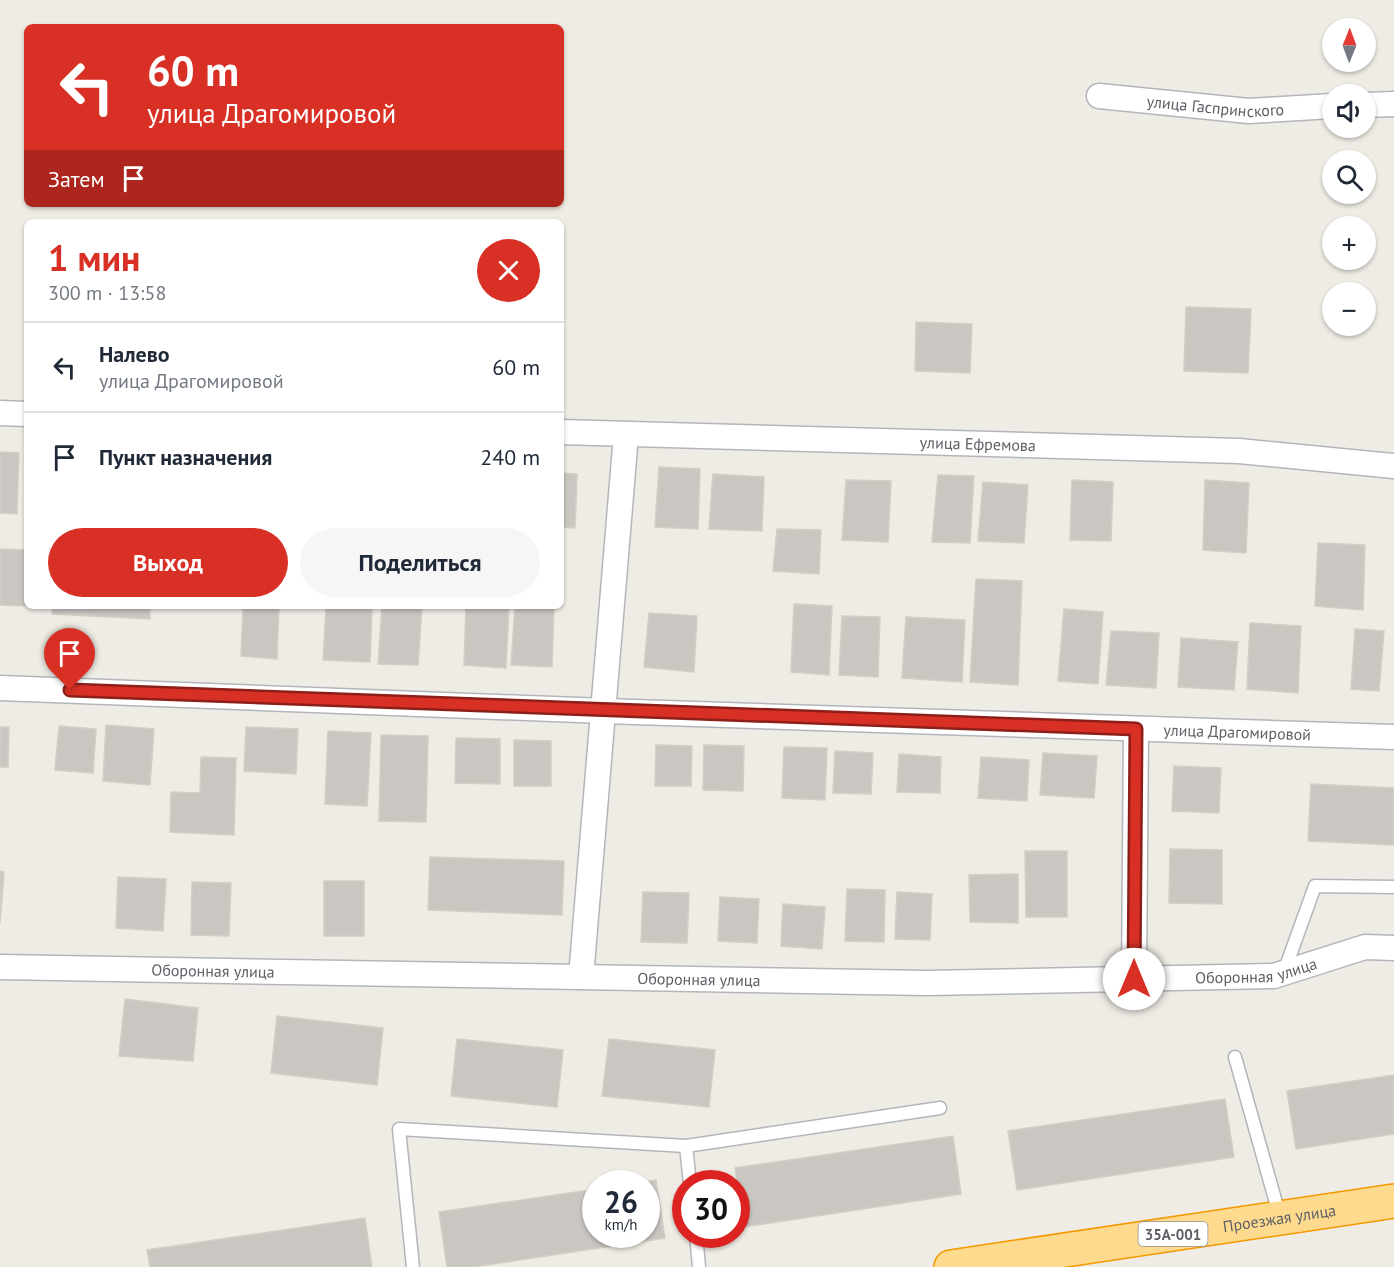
<!DOCTYPE html>
<html lang="ru">
<head>
<meta charset="utf-8">
<style>
  :root { --surface:#fff; --page:#f6f6f7; --text:#1f2937; --muted:#747a83; --line:#e0e1e3; --accent:#d93025 }
  body { margin:0; font-family:"PT Sans",sans-serif; background:var(--page); color:var(--text); height:100vh; display:flex; flex-direction:column; font-size:22px; white-space:nowrap }
  * { box-sizing:border-box; margin:0 }
  p { font-size:20px; color:var(--muted) }
  .icon { flex:none; width:33px; height:33px; fill:none; stroke:currentColor; stroke-width:2; stroke-linecap:round; stroke-linejoin:round }
  .map { position:relative; flex:1; overflow:hidden }
  .side { position:absolute; left:24px; top:219px; width:540px; height:390px; display:flex; flex-direction:column; background:var(--surface); border-radius:9px; box-shadow:0 2px 4px #0004 }
  .side>* { flex:none }
  .hud { position:absolute; left:24px; top:24px; width:540px; height:183px; border-radius:9px; box-shadow:0 2px 4px #0004; background:#d93025; color:#fff; overflow:hidden }
  .needle { width:39px; rotate:1deg }
  .controls { position:absolute; left:1322px; top:18px; display:grid; gap:12px }
  .controls a { display:grid; place-items:center; width:54px; height:54px; border-radius:50%; background:var(--surface); box-shadow:0 2px 4px #0004; font-size:30px }
  .speed { position:absolute; left:582px; top:1170px; display:flex; gap:12px; font-size:30px; font-weight:700; text-align:center }
  .speed>* { display:grid; place-content:center; width:78px; height:78px; border-radius:50%; background:var(--surface); box-shadow:0 2px 4px #0004; line-height:1 }
  .speed small { font-size:15px; font-weight:400 }
  .speed .limit { border:9px solid #d22; background:#fff; color:#111 }
  .pin { position:absolute; display:grid; place-items:center; width:51px; height:51px; color:#fff; margin:-62px -26px; border-radius:50% 50% 50% 0; rotate:-45deg; box-shadow:0 0 6px #0007 }
  .pin .icon { rotate:45deg }
  .me { position:absolute; width:66px; margin:-33px; rotate:0deg; stroke-linejoin:round; filter:drop-shadow(0 0 4px #0008) }
  .turn { display:flex; align-items:center; gap:21px; height:126px; padding:0 24px; font-size:27px }
  .turn .icon { width:78px; height:78px; stroke-width:2.5 }
  .turn b { display:block; font-size:42px; line-height:51px }
  .then { display:flex; align-items:center; height:57px; padding:0 24px; background:#0003; gap:12px; font-size:22px }
  .round { display:grid; place-items:center; flex:none; width:63px; height:63px; border-radius:32px; background:var(--page) }
  .summary { display:flex; align-items:center; justify-content:space-between; height:102px; padding:0 24px }
  h1 { font-size:36px; font-weight:700; line-height:45px; color:var(--accent) }
  .cta { display:flex; gap:12px; margin-top:auto; padding:12px 24px }
  .cta a { flex:1; height:69px; border-radius:36px; background:var(--accent); color:#fff; font-size:24px; font-weight:700; line-height:69px; text-align:center }
  .cta a+a { background:var(--page); color:var(--text) }
  ul { padding:0; list-style:none }
  li { display:flex; align-items:center; gap:18px; height:90px; padding:0 24px; border-top:2px solid var(--line) }
  li div { flex:1 }
  li b { display:block; font-size:22px }
  li em { font-style:normal }
  .map>svg:first-child { display:block }
  .building { fill:#cac7c2; stroke:#d4cec3; stroke-width:1.5 }
  .lines { fill:none; stroke-linecap:round; stroke-linejoin:round }
  .lane-casing { stroke:#b2b6ba; stroke-width:15 }
  .street-casing { stroke:#b2b6ba; stroke-width:27 }
  .highway-casing { stroke:#f49800; stroke-width:36 }
  .lane { stroke:#fff; stroke-width:12 }
  .street { stroke:#fff; stroke-width:24 }
  .highway { stroke:#feda8e; stroke-width:33 }
  .route-casing { stroke:#8d1f18; stroke-width:15 }
  .route { stroke:#d93025; stroke-width:10 }
  .labels { text-anchor:middle; dominant-baseline:central; stroke-width:5; stroke-linejoin:round; paint-order:stroke }
  .shield { fill:#fff; stroke:#8e9094; stroke-width:1.5 }
  .shield-label { font-size:15px; font-weight:bold; fill:#5d6166 }
  .street-label { font-size:16px; fill:#5d6166; stroke:#fff }
</style>
</head>
<body>
<div class="map">
<svg width="1394" height="1267" viewBox="0 0 1394 1267">
  <rect width="100%" height="100%" fill="#efece5"/>
  <path class="building" d="M1186,307L1251,309L1248,373L1184,371Z
    M916,322L972,324L970,373L915,371Z
    M0,452L19,453L17,514L0,513Z
    M659,467L700,469L698,529L655,527Z
    M561,473L577,474L575,528L561,527Z
    M713,474L764,477L762,531L709,529Z
    M938,475L974,476L970,543L932,542Z
    M846,480L891,481L888,542L842,540Z
    M1072,480L1113,482L1111,541L1070,540Z
    M1205,480L1249,483L1246,553L1203,550Z
    M983,482L1028,485L1024,543L978,541Z
    M777,529L821,530L819,574L773,571Z
    M1318,543L1365,545L1363,610L1315,606Z
    M0,549L27,550L29,606L0,605Z
    M976,579L1022,581L1018,685L970,682Z
    M794,604L832,606L829,675L791,672Z
    M53,606H150V619L52,614Z
    M243,606H279L277,659L241,656Z
    M382,606H422L418,665L378,664Z
    M466,606H509L506,668L464,665Z
    M515,606H554L552,667L511,665Z
    M326,608L372,609L370,662L323,660Z
    M1064,609L1103,612L1098,684L1058,681Z
    M649,613L697,616L694,672L644,667Z
    M842,616L880,617L878,677L839,675Z
    M906,617L965,620L962,682L902,678Z
    M1250,623L1301,626L1298,693L1247,689Z
    M1355,629L1384,631L1379,691L1351,689Z
    M1111,631L1159,633L1156,688L1106,685Z
    M1181,638L1238,642L1234,690L1178,687Z
    M106,725L154,729L150,785L103,781Z
    M59,726L96,729L93,773L55,770Z
    M0,727H9L8,767H0Z
    M246,727L298,729L296,774L244,771Z
    M328,731L371,733L367,806L325,804Z
    M381,735L428,736L426,822L379,821Z
    M456,738L500,739V784L455,783Z
    M514,740L551,741V786H514Z
    M656,745L692,746L691,786H655Z
    M704,745L744,746L743,791L703,790Z
    M784,747L827,748L825,800L782,798Z
    M835,751L873,753L871,794L833,793Z
    M1043,753L1097,756L1094,798L1040,795Z
    M899,754L941,757L940,793L897,792Z
    M201,757L236,758L234,835L170,832L171,792L200,793Z
    M981,757L1029,760L1027,801L978,798Z
    M1174,766L1221,768L1219,813L1172,811Z
    M1311,784L1394,788V845L1308,841Z
    M1170,849L1222,850V904L1169,903Z
    M1025,851H1067V917H1026Z
    M430,857L564,861L562,915L428,910Z
    M0,871L4,872L0,923Z
    M1018,874V923L970,922L969,875Z
    M118,877L166,879L163,931L116,928Z
    M324,881H364V936H324Z
    M192,882L231,883L229,936L191,935Z
    M847,889L885,890L884,942L845,941Z
    M643,892L689,893L687,943L641,942Z
    M897,892L932,894L930,940L895,939Z
    M720,897L759,899L757,943L718,941Z
    M783,904L825,907L822,949L781,946Z
    M125,999L198,1008L193,1061L119,1056Z
    M277,1016L383,1028L377,1085L271,1073Z
    M457,1039L563,1050L557,1107L451,1096Z
    M609,1039L715,1050L709,1107L602,1096Z
    M1394,1075V1134L1296,1149L1287,1091Z
    M1225,1099L1234,1157L1017,1190L1008,1131Z
    M953,1136L961,1194L744,1227L735,1168Z
    M656,1180L665,1238L473,1267H447L439,1212L596,1189V1234H646V1184H632Z
    M365,1218L372,1267H150L147,1250Z"/>
  <g class="lines">
    <g class="lane-casing">
      <path id="lane" d="M1284,972L1315,886L1394,887
        M1235,1057L1280,1217
        M686,1146L690,1184
        M696,1234L699,1267
        M413,1267L399,1129L686,1146L940,1108"/>
    </g>
    <g class="street-casing">
      <g id="street">
        <path id="s1" d="M1099,96L1249,111L1332,106"/>
        <path d="M1365,105L1394,104"/>
        <path d="M0,413L27,414"/>
        <path id="s2" d="M561,432L1239,451L1394,466"/>
        <path id="s3" d="M0,688L605,711L1394,737"/>
        <path id="s4" d="M0,967L927,983L1274,976L1365,947L1394,948"/>
        <path d="M581,977L626,435"/>
        <path d="M1134,979L1136,729"/>
      </g>
    </g>
    <g class="highway-casing">
      <g id="highway">
        <path id="s5" d="M951,1267L1394,1201"/>
      </g>
    </g>
    <use href="#lane" class="lane"/>
    <use href="#street" class="street"/>
    <use href="#highway" class="highway"/>
  </g>
  <g class="lines">
    <g class="route-casing">
      <path id="route" d="M70,690L1136,729L1134,979"/>
    </g>
    <use href="#route" class="route"/>
  </g>
  <g class="labels">
    <rect class="shield" x="1138.5" y="1222" width="69" height="24" rx="4.5"/>
    <g class="shield-label">
      <text x="1173" y="1234">35А-001</text>
    </g>
    <g class="street-label">
      <text stroke="none"><textPath href="#s1" startOffset="117">улица Гаспринского</textPath></text>
      <text stroke="none"><textPath href="#s2" startOffset="417">улица Ефремова</textPath></text>
      <text stroke="none"><textPath href="#s3" startOffset="1238">улица Драгомировой</textPath></text>
      <text stroke="none"><textPath href="#s4" startOffset="1257">Оборонная улица</textPath></text>
      <text stroke="none"><textPath href="#s4" startOffset="213">Оборонная улица</textPath></text>
      <text stroke="none"><textPath href="#s4" startOffset="699">Оборонная улица</textPath></text>
      <text stroke="none"><textPath href="#s5" startOffset="332">Проезжая улица</textPath></text>
    </g>
  </g>
</svg>
<div class="controls">
<a><svg class="needle" viewBox="-14 -14 28 28"><path d="M0-13l5 13h-10z" fill="#e53935"/><path d="M0 13l5-13h-10z" fill="#747a83"/></svg></a>
<a><svg class="icon" aria-label="sound" viewBox="0 0 24 24"><path d="M4 9h4l5-4v14l-5-4H4zM17 9q2 3 0 6"/></svg></a>
<a><svg class="icon" aria-label="search" viewBox="0 0 24 24"><circle cx="10" cy="10" r="6"/><path d="M15 15l6 6"/></svg></a>
<a>+</a>
<a>−</a>
</div>
<div class="speed"><div>26<small>km/h</small></div><div class="limit">30</div></div>
<div class="pin" style="left:70px;top:690px;background:#d93025"><svg class="icon" aria-label="arrive" viewBox="0 0 24 24"><path d="M6 21V4h12l-3 4 3 4H6"/></svg></div>
<svg class="me" style="left:1134px;top:979px" viewBox="-20 -20 40 40"><circle r="19" fill="#fff"/><path d="M0-13L10 11 0 6-10 11z" fill="#d93025"/></svg>
<div class="hud">
<div class="turn"><svg class="icon" aria-label="left" viewBox="0 0 24 24"><path d="M17 20v-9H6M10 6l-5 5 5 5"/></svg><div><b>60 m</b>улица Драгомировой</div></div>
<div class="then">Затем<svg class="icon" aria-label="arrive" viewBox="0 0 24 24"><path d="M6 21V4h12l-3 4 3 4H6"/></svg></div>
</div>
<section class="side">
<div class="summary"><div><h1>1 мин</h1><p>300 m · 13:58</p></div><a class="round" style="background:#d93025;color:#fff"><svg class="icon" aria-label="close" viewBox="0 0 24 24"><path d="M6 6l12 12M18 6L6 18"/></svg></a></div>
<ul>
<li><svg class="icon" aria-label="left" viewBox="0 0 24 24"><path d="M17 20v-9H6M10 6l-5 5 5 5"/></svg><div><b>Налево</b><p>улица Драгомировой</p></div><em>60 m</em></li>
<li><svg class="icon" aria-label="arrive" viewBox="0 0 24 24"><path d="M6 21V4h12l-3 4 3 4H6"/></svg><div><b>Пункт назначения</b></div><em>240 m</em></li>
</ul>
<div class="cta"><a>Выход</a><a>Поделиться</a></div>
</section>
</div>
</body>
</html>
